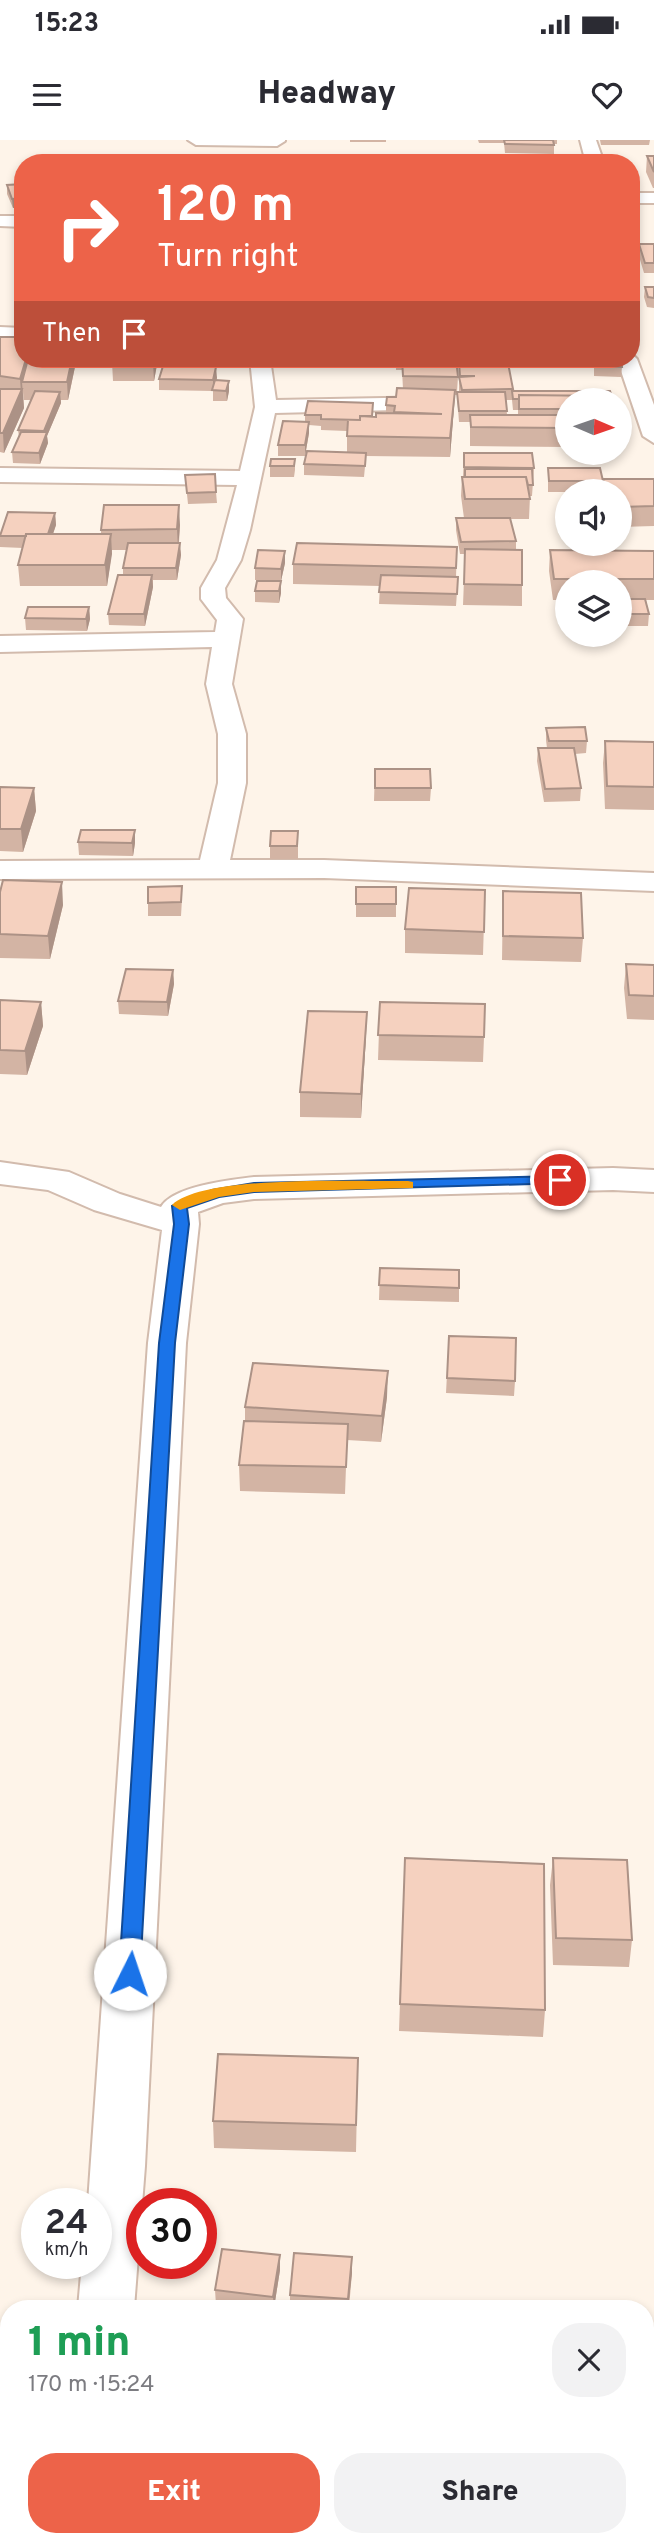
<!DOCTYPE html>
<html lang="en">
<head>
<meta charset="utf-8">
<style>
  :root { --surface:#fff; --page:#f2f2f3; --text:#2b2b33; --muted:#7c7c81; --accent:#ed6349 }
  body { margin:0; font-family:Overpass,sans-serif; background:var(--page); color:var(--text); height:100vh; display:flex; flex-direction:column; font-size:26px; white-space:nowrap }
  * { box-sizing:border-box; margin:0 }
  p { font-size:23px; color:var(--muted) }
  .icon { flex:none; width:38px; height:38px; fill:none; stroke:currentColor; stroke-width:2; stroke-linecap:round; stroke-linejoin:round }
  .map { position:relative; flex:1; overflow:hidden }
  .side { position:absolute; left:0px; top:2160px; width:654px; height:247px; display:flex; flex-direction:column; background:var(--surface); border-radius:28px 28px 0 0; box-shadow:0 4px 10px #0003 }
  .side>* { flex:none }
  .guide { position:absolute; left:14px; top:14px; width:626px; height:214px; border-radius:28px; box-shadow:0 4px 10px #0003; background:#ed6349; color:#fff; overflow:hidden }
  .needle { width:46px; rotate:92deg }
  .controls { position:absolute; left:555px; top:248px; display:grid; gap:14px }
  .controls a { display:grid; place-items:center; width:77px; height:77px; border-radius:50%; background:var(--surface); box-shadow:0 4px 10px #0003; font-size:35px }
  .speed { position:absolute; left:21px; top:2048px; display:flex; gap:14px; font-size:35px; font-weight:700; text-align:center }
  .speed>* { display:grid; place-content:center; width:91px; height:91px; border-radius:50%; background:var(--surface); box-shadow:0 4px 10px #0003; line-height:1 }
  .speed small { font-size:18px; font-weight:400 }
  .speed .limit { border:10px solid #d22; background:#fff; color:#111 }
  .pin { position:absolute; display:grid; place-items:center; width:60px; height:60px; color:#fff; margin:-30px; border:4px solid #fff; border-radius:50%; box-shadow:0 2px 7px #0007 }
  .me { position:absolute; width:77px; margin:-38px; rotate:4deg; stroke-linejoin:round; filter:drop-shadow(0 0 5px #0008) }
  .turn { display:flex; align-items:center; gap:24px; height:147px; padding:0 28px; font-size:32px }
  .turn .icon { width:91px; height:91px; stroke-width:2.5 }
  .turn b { display:block; font-size:49px; line-height:60px }
  .then { display:flex; align-items:center; height:66px; padding:0 28px; background:#0003; gap:14px; font-size:26px }
  .round { display:grid; place-items:center; flex:none; width:74px; height:74px; border-radius:28px; background:var(--page) }
  .head { display:flex; align-items:center; justify-content:space-between; height:119px; padding:0 28px }
  h1 { font-size:42px; font-weight:800; line-height:52px; color:#1e9e55 }
  .cta { display:flex; gap:14px; margin-top:auto; padding:14px 28px }
  .cta a { flex:1; height:80px; border-radius:28px; background:var(--accent); color:#fff; font-size:28px; font-weight:800; line-height:80px; text-align:center }
  .cta a+a { background:var(--page); color:var(--text) }
  .status { display:flex; justify-content:space-between; align-items:center; height:49px; padding:0 35px; background:var(--surface); direction:ltr }
  .status svg { height:19px; fill:currentColor }
  header { display:flex; justify-content:space-between; align-items:center; height:91px; padding:0 28px; background:var(--surface); font-size:32px; font-weight:800 }
  .map>svg:first-child { display:block }
  .lines { fill:none; stroke-linecap:round; stroke-linejoin:round }
  .minor-casing { stroke:#d2bbad; stroke-width:4 }
  .minor { fill:#fff; fill-rule:evenodd }
  .wall { fill:#d3b4a4; fill-rule:evenodd }
  .shaded-wall { fill:#ac9286 }
  .building { fill:#f5d1bf; stroke:#ac9286; stroke-width:2 }
  .route { fill:#1a73e8; stroke:#114b97; stroke-width:2 }
  .slow { fill:#f59e0b }
</style>
</head>
<body>
<div class="status"><b>15:23</b><svg viewBox="0 0 49 12"><path d="M0 12V9h3v3zM5 12V6h3v6zM10 12V3h3v9zM15 12V0h3v12zM26 1h20v11H26zM47 4h2v5h-2z"/></svg></div>
<header><svg class="icon" aria-label="menu" viewBox="0 0 24 24"><path d="M4 6h16M4 12h16M4 18h16"/></svg>Headway<svg class="icon" aria-label="heart" viewBox="0 0 24 24"><path d="M12 20l-8-8c-3-5 5-10 8-4 3-6 11-1 8 4z"/></svg></header>
<div class="map">
<svg width="654" height="2406" viewBox="0 0 654 2406">
  <rect width="100%" height="100%" fill="#fef4e9"/>
  <g class="lines">
    <g class="minor-casing">
      <path id="minor" d="M188,0H285V1L277,6L196,5Z
        M580,0H596L604,23H586Z
        M632,53H654V63H632Z
        M0,76H23V87L0,86Z
        M0,187L23,188V200L0,199Z
        M632,214L637,219L654,265V303L643,296L617,219H632Z
        M250,219H270L276,260L438,257L449,263L438,269L275,273L250,390L241,420L225,448L226,458L243,479L232,544L246,594V643L230,720H324L654,733V751L324,738L0,739V721L200,720L218,643V594L206,544L212,507L0,512V496L215,492L217,480L201,459V448L217,420L237,345L0,342V328L240,331L255,267Z
        M0,1022L69,1032L120,1054L161,1067C173,1046 230,1040 254,1037L613,1028L654,1030V1052L613,1050L254,1059L223,1063L198,1072L199,1084L186,1203L145,2026L134,2168H78L82,2123H96V2063H88L148,1203L162,1090L94,1070L48,1050L0,1044Z
        M57,2398H117V2406H57Z"/>
    </g>
    <use href="#minor" class="minor"/>
  </g>
  <path class="wall" d="M350,0H386V2H350Z
    M478,0H557V4H554V14L505,13L504,3H479Z
    M600,0H650L649,5H601Z
    M647,16H654V48H653L646,32Z
    M23,44L13,68L7,54V45Z
    M639,104H654V133H644L638,113Z
    M645,147H654V168L647,167L644,157Z
    M0,197L23,219L76,222L68,260H61V263L47,296L48,303L40,324L13,323L12,312L19,297L18,290L31,260H23V252L24,268L4,313L0,312Z
    M158,219L154,241H113L112,222Z
    M212,219V227L217,238L216,240L229,251L227,261H213V251L159,250V239L163,224Z
    M396,219H456L458,237L457,252H459V223H508L513,251L613,259L612,261H567V307L470,306V282H459L457,255H455L450,317L366,316L364,337L304,335V324L347,312V291L321,290V286L309,285V293L305,316H278V305L305,282V275L376,277L386,273V265L396,257L403,249L402,230H396ZM506,260H512L513,270H518V275H507Z
    M594,219L622,227L621,237L594,236Z
    M464,313L534,328L532,356H530L529,379H510L516,401V410L522,445V466L463,465L465,414H460L456,390V378H464L461,356L462,337H463Z
    M295,319V330L294,337H270V326Z
    M548,328L603,341L602,352H548Z
    M185,335L216,352L217,363L188,364Z
    M603,339H654V386L620,387V352H602Z
    M55,373L56,385L53,394H101V390L180,385L179,403L181,415L177,440H153V447L145,486L109,485L108,474L123,435V428L127,410H112L107,446H20L18,425L23,408L0,407V394Z
    M457,407L456,437H458L456,466L379,464L380,446L293,444V424Z
    M550,410L654,411V460H646L649,474L648,486H620V443H567V460H553L549,431Z
    M285,411V423L281,441L255,440V428Z
    M281,441V453L279,463L255,462V451Z
    M89,467L90,479L87,491L26,490L25,478Z
    M546,588L587,601L586,613L575,614L581,648L580,661L544,662L537,621L538,608H547L546,600Z
    M605,601L654,602V670L605,669L603,623Z
    M375,629L431,648L430,661H374Z
    M0,647L34,648L36,671L23,712L0,711Z
    M135,690V703L133,716L79,715L78,702Z
    M298,704V719H270V706Z
    M356,747H396V777H356Z
    M485,750L483,815L405,813V789Z
    M503,751L583,798L581,822L502,820Z
    M0,752L63,765L50,819L0,818Z
    M182,759L181,776H148V763Z
    M626,824L654,825V880L627,879L624,848Z
    M173,830L174,844L168,876L119,874L118,861Z
    M0,860L41,862L43,886L27,935L0,934Z
    M380,862L484,897L483,922L378,920Z
    M366,896L361,978L300,977V952Z
    M380,1128L459,1148V1162L379,1160Z
    M449,1196L515,1241L514,1256L446,1253Z
    M387,1257L381,1302L347,1300L345,1354L240,1351L239,1325L245,1281V1267Z
    M405,1718L545,1870L543,1897L399,1891Z
    M553,1718L632,1800L629,1827L553,1825L550,1745Z
    M358,1918L356,2012L214,2008L213,1981Z
    M280,2115V2130L274,2168H242L216,2165L215,2150Z
    M352,2133L349,2168H290V2155Z"/>
  <path class="shaded-wall" d="M23,58V67L13,68L12,59Z
    M26,219H32L22,242L24,268L4,313L3,293L21,252L20,239Z
    M72,219H76V222L68,260L67,242Z
    M154,219H158L154,241L153,222Z
    M216,227L217,238L213,251V240Z
    M229,241V251L227,261L226,251Z
    M455,250L454,268L450,317V298Z
    M60,252L61,263L47,296L48,303L40,324L39,313L45,298L44,291Z
    M309,282V293L305,316V305Z
    M179,365L180,385L178,409L177,389Z
    M55,373L56,385L48,408L47,397Z
    M111,394L112,414L107,446L105,425Z
    M180,403L181,415L177,440L176,428Z
    M285,411V423L281,441V429Z
    M152,435L153,447L145,486L144,474Z
    M281,441V453L279,463V451Z
    M89,467L90,479L87,491L86,479Z
    M34,648L36,671L23,712L21,689Z
    M135,690V703L133,716L132,703Z
    M62,742L63,765L50,819L48,796Z
    M173,830L174,844L168,876L167,862Z
    M41,862L43,886L27,935L25,911Z
    M367,872L366,896L361,978V954Z
    M388,1231L387,1257L381,1302L382,1276Z
    M280,2115V2130L274,2168L273,2157Z
    M352,2117V2133L348,2168V2159Z"/>
  <path class="building" d="M504,0H553L554,5L505,4Z
    M53,16H74L73,23H52Z
    M647,16H654V32Z
    M443,17L545,18V23H444Z
    M23,44V58L12,59L7,45Z
    M639,104H654V123H645Z
    M645,147H654V158L648,157Z
    M0,197H23V219H26L20,239L0,236Z
    M28,219H72L67,242H22Z
    M113,219H154L153,222H112Z
    M165,219H212L210,225L163,224Z
    M402,219H456L458,237L403,236Z
    M595,219H621L622,227L595,226Z
    M459,223H508L513,249L462,250L459,237L475,236H460Z
    M163,226L216,227L213,240L159,239Z
    M215,240L229,241L226,251L212,250Z
    M397,248L455,250L450,298L347,296L348,280H360V276L376,277V273L442,274L394,272L395,266L386,265L387,257H396Z
    M0,249H22L3,293H0Z
    M35,251L60,252L44,291L18,290Z
    M512,251H610L613,259H610V256L519,255V259H513Z
    M457,252H505L507,271H459Z
    M519,255L610,256V261H567V269H519Z
    M308,261L373,263L372,276H360V280L321,279V275H305Z
    M470,275H567V288L471,287Z
    M283,281L309,282L305,305H278Z
    M21,292H47L39,313L12,312Z
    M307,311L366,313L365,326L304,324Z
    M464,313H532L534,328L464,327Z
    M271,319H295L294,326H270Z
    M548,328H600L603,341H549Z
    M465,329H532L533,345H528L526,337H465Z
    M215,334L216,352L187,353L185,335Z
    M462,337H526L530,359H465Z
    M603,339H654V366L620,367V352H606Z
    M104,365H179L177,389L101,390Z
    M8,372L55,373L48,394H26V396H0Z
    M456,378H510L516,401L461,402Z
    M26,394H111L105,425H18Z
    M128,403H180L176,428H123Z
    M297,403L457,407L456,428L293,424Z
    M465,409L522,410V445L464,444Z
    M258,410L285,411L281,429L255,428Z
    M550,410L654,411V439H554Z
    M118,435H152L144,474H108Z
    M381,435L458,437L457,454L379,452Z
    M257,441H281L279,451H255Z
    M620,459H645L649,474H620Z
    M28,467H89L86,479L25,478Z
    M585,587L587,601H549L546,588Z
    M605,601L654,602V647L607,646Z
    M538,608H574L581,648L545,649Z
    M375,629H430L431,648H375Z
    M0,647L34,648L21,689H0Z
    M81,690H135L132,703L78,702Z
    M271,691H298L297,706H270Z
    M3,740L62,742L48,796L0,794V752Z
    M182,746L181,762L148,763V747Z
    M356,747H396V764H356Z
    M409,748L485,750L484,792L405,789Z
    M503,751L581,753L583,798L503,796Z
    M626,824L654,825V856L629,855Z
    M126,829L173,830L167,862L118,861Z
    M0,860L41,862L25,911L0,910Z
    M380,862L485,864L484,897L378,895Z
    M308,871L367,872L361,954L300,952Z
    M380,1128L459,1130V1148L379,1145Z
    M449,1196L516,1198L515,1241L447,1238Z
    M253,1223L388,1231L382,1276L245,1267Z
    M244,1281L348,1284L346,1327L239,1325Z
    M405,1718L544,1724L545,1870L400,1864Z
    M553,1718L627,1720L632,1800L556,1798Z
    M218,1914L358,1918L356,1985L213,1981Z
    M222,2109L280,2115L273,2157L215,2150Z
    M294,2113L352,2117L348,2159L290,2155Z"/>
  <path class="route" d="M560,1036L566,1037V1043L254,1052L219,1057L187,1068L189,1084L175,1203L140,1834L137,1840L130,1843L122,1840L119,1834L159,1203L174,1084L172,1066L212,1050L254,1043Z"/>
  <path class="slow" d="M408,1041L413,1042V1048L254,1052L219,1057L180,1070L172,1065C204,1034 360,1042 408,1041Z"/>
</svg>
<div class="controls">
<a><svg class="needle" viewBox="-14 -14 28 28"><path d="M0-13l5 13h-10z" fill="#e53935"/><path d="M0 13l5-13h-10z" fill="#7c7c81"/></svg></a>
<a><svg class="icon" aria-label="sound" viewBox="0 0 24 24"><path d="M4 9h4l5-4v14l-5-4H4zM17 9q2 3 0 6"/></svg></a>
<a><svg class="icon" aria-label="layers" viewBox="0 0 24 24"><path d="M12 4l9 5-9 5-9-5zM3 14l9 5 9-5"/></svg></a>
</div>
<div class="speed"><div>24<small>km/h</small></div><div class="limit">30</div></div>
<div class="pin" style="left:560px;top:1040px;background:#d93025"><svg class="icon" aria-label="arrive" viewBox="0 0 24 24"><path d="M6 21V4h12l-3 4 3 4H6"/></svg></div>
<svg class="me" style="left:130px;top:1834px" viewBox="-20 -20 40 40"><circle r="19" fill="#fff"/><path d="M0-13L10 11 0 6-10 11z" fill="#1a73e8"/></svg>
<div class="guide">
<div class="turn"><svg class="icon" aria-label="right" viewBox="0 0 24 24"><path d="M7 20v-9h11M14 6l5 5-5 5"/></svg><div><b>120 m</b>Turn right</div></div>
<div class="then">Then<svg class="icon" aria-label="arrive" viewBox="0 0 24 24"><path d="M6 21V4h12l-3 4 3 4H6"/></svg></div>
</div>
<section class="side">
<div class="head"><div><h1>1 min</h1><p>170 m · 15:24</p></div><a class="round"><svg class="icon" aria-label="close" viewBox="0 0 24 24"><path d="M6 6l12 12M18 6L6 18"/></svg></a></div>
<div class="cta"><a>Exit</a><a>Share</a></div>
</section>
</div>
</body>
</html>
